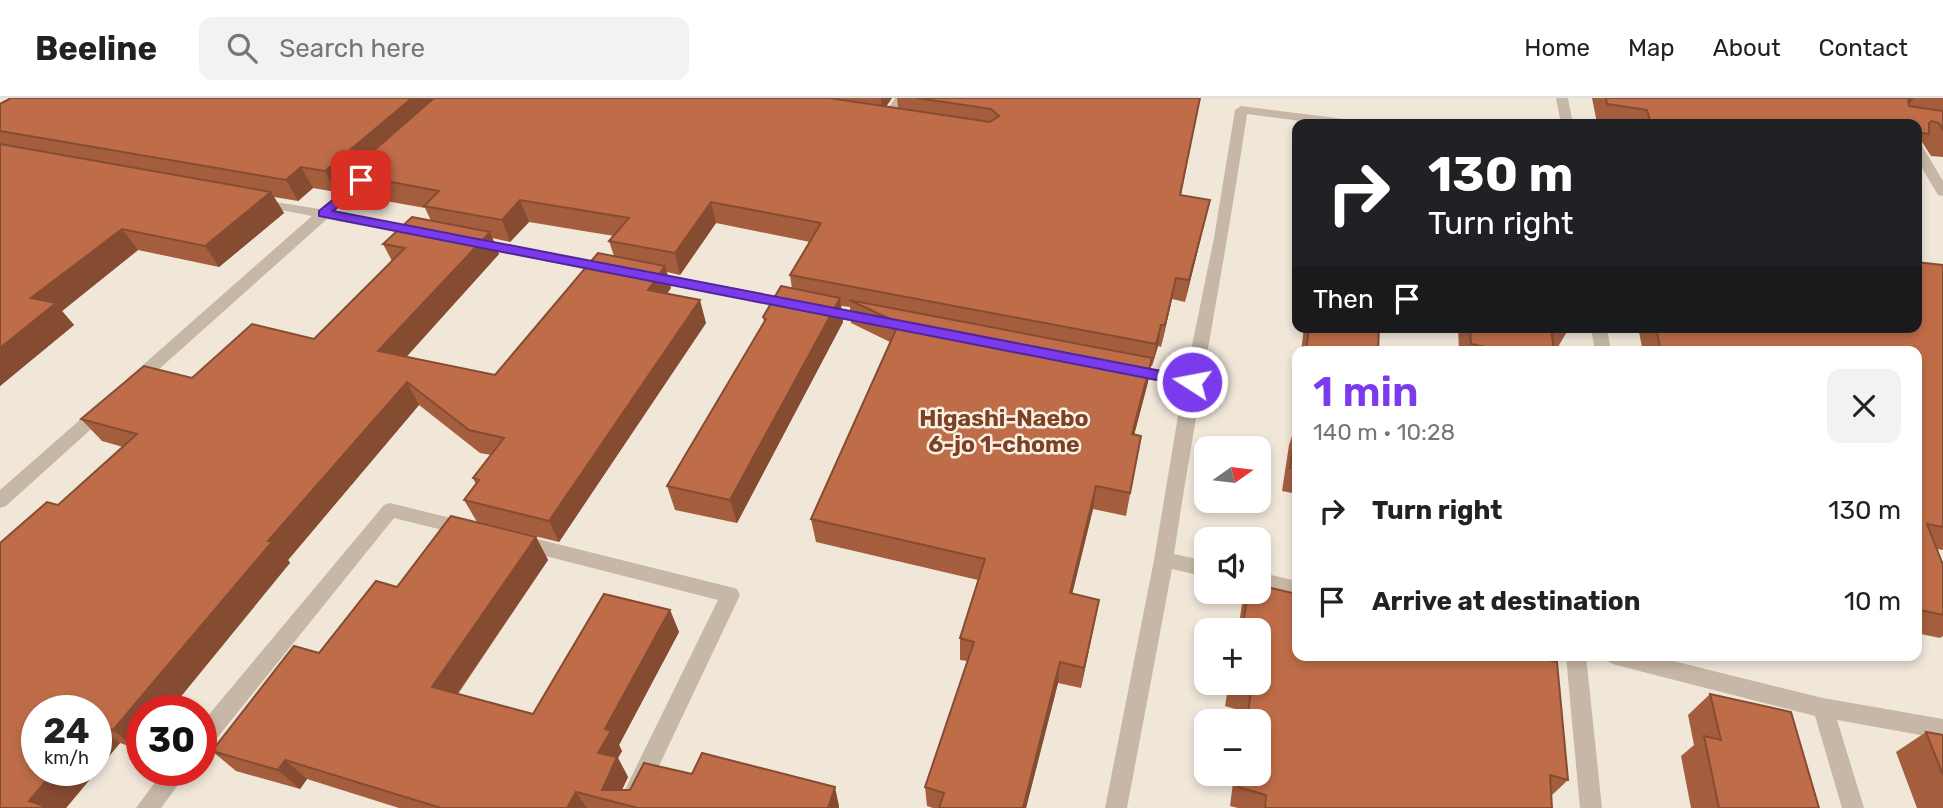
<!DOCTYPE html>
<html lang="en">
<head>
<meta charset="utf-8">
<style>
  :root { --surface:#fff; --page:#f2f2f2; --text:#222; --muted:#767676; --line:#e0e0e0; --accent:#7c3aed }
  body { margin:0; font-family:Rubik,sans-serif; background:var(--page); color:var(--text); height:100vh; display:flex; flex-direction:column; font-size:26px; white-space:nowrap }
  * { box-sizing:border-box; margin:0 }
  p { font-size:23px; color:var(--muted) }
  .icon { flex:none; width:38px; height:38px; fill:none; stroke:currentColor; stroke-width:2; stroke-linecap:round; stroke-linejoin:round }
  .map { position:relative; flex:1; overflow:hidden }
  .panel { position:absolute; left:1292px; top:248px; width:630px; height:315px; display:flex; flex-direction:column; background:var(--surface); border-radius:14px; box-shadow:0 4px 10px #0003 }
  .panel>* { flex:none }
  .guide { position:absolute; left:1292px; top:21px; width:630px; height:214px; border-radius:14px; box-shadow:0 4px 10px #0003; background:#202124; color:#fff; overflow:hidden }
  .needle { width:46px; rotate:76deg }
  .fabs { position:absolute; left:1194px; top:338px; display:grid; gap:14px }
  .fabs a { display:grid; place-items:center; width:77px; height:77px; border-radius:14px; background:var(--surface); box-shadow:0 4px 10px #0003; font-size:35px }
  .speed { position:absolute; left:21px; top:597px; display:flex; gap:14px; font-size:35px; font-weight:700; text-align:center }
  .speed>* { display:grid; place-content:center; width:91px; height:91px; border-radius:50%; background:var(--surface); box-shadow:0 4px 10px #0003; line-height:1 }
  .speed small { font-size:18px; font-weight:400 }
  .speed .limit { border:10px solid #d22; background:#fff; color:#111 }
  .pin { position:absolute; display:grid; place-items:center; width:60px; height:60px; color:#fff; margin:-30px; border-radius:14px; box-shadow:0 4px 10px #0006 }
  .me { position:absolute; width:77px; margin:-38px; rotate:281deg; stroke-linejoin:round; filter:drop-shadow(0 0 5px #0008) }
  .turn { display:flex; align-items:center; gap:24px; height:147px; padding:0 21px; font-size:32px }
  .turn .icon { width:91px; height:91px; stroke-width:2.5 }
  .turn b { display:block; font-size:49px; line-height:60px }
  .then { display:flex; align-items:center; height:66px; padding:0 21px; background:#0003; gap:14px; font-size:26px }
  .round { display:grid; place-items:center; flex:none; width:74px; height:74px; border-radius:14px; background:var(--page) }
  .summary { display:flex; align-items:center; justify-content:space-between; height:119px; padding:0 21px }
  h1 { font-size:42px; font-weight:600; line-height:52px; color:var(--accent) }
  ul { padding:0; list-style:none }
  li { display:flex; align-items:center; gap:21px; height:91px; padding:0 21px }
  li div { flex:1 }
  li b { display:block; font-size:26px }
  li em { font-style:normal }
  header { display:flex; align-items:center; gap:42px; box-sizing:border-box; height:98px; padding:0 35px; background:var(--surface); border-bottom:2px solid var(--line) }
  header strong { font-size:33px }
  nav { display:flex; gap:38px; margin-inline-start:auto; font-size:24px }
  .search { width:490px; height:63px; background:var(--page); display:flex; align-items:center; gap:18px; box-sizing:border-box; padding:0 24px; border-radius:14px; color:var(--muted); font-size:26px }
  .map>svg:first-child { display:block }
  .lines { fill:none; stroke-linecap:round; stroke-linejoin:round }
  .minor { fill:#c7b7a6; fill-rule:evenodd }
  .wall { fill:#a45e3e; fill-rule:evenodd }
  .shaded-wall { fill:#864c32 }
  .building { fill:#bf6d48; stroke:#864c32; stroke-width:2 }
  .route { fill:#7c3aed; stroke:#51269a; stroke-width:2 }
  .labels { text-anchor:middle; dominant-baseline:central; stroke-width:5; stroke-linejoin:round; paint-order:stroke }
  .neighbourhood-label { font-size:23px; font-weight:bold; fill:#7e4024; stroke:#f8f1e5 }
</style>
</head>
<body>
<header>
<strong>Beeline</strong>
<div class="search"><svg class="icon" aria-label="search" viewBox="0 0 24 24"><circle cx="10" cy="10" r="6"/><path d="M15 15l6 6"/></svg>Search here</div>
<nav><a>Home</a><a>Map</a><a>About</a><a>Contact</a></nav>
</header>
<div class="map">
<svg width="1943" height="710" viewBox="0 0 1943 710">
  <rect width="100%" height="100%" fill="#f0e7d9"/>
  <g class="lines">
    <path class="minor" d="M895,0H907L891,24H883L881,21Z
      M1556,0H1568L1573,26H1561Z
      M1241,8L1352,22L1358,26H1324L1247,16C1225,164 1196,309 1174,456L1206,463V479L1172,471L1127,710H1105L1154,462L1183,288L1128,277L1120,271L1128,265L1186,277L1214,140L1235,12Z
      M1916,45L1921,46L1943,83V98L1938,97L1916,60Z
      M372,69L379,73L377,76L334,114L428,132V138L423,139L327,121L139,289H127L125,285L127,281L312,118L250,106V100L320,111Z
      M475,140L609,166L616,171L609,176L470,148L468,145L470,142Z
      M647,173L873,217L881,222L873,227L642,181L640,178Z
      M1591,229H1607L1611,254H1595Z
      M104,304L110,306L112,310L110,314L6,408L0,410V392L98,306Z
      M390,405L467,424L474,426L476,431L474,436L467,438L394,420L209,650L201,653V626L384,407Z
      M521,437L730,489L737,491L740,497L639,710H616L718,502L514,450L512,445L514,440Z
      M1258,474L1297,483V499L1258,490Z
      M1566,558H1586L1602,710H1580Z
      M1606,558H1653L1823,600L1943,621V641L1837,622L1864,710H1842L1815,618L1616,567L1609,564Z
      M164,672H189L161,710H136Z"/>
  </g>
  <path class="wall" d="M11,0H892L886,8L898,10L897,0H1200L1181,97L1205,123L1185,204L1172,201L1161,249L1158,248L1152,268H1151L1148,284L1134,337L1141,338L1126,418L1093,411L1072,496L1099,502L1081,590L1058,585L1026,710H933L927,708L925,689L967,563L960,562V540L978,482L816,444L811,421L890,244L851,225L850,209L841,208L843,224L737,425L675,412L667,388L764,224L763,219L792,191L790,177L810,144L716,125L680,177L667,174L671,190L667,196L706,225L559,444L477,424L464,402L476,386L473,380L491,357L480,355L419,307L288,462L290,465L142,612V647L138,651L120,645L66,710H0L58,407L123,349L102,343L81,321L192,280L314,241L392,163L383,146L431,123L425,110L358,98L350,82L336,94L313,90L298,103L274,99L284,115L219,169L138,152L62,213L74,227L0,288V6ZM529,124L614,138L609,143L614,158L495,277L406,259L499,156L492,140L510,144ZM96,612V672H37Z
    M1592,0H1943V59L1931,58L1922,44L1916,52V26H1603L1597,25Z
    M1943,167V452L1937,451L1943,467V538L1940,540L1916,535V254H1643L1638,229H1916Z
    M1297,198V225L1294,224Z
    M1304,229H1379L1378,254H1301Z
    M1458,229H1567L1568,232L1555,254H1459Z
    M1297,293V396L1282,393L1289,347L1292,338Z
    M536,439L548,462L458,596L533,616L670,512L679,534L619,647L622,653L618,660L628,679L622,692L839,708V710H399L307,681L300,691L236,673L212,653L319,555L397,489Z
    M1246,494H1258L1568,682L1551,698L1552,710H1238L1230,708L1234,676H1258V623H1241L1242,613L1225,608L1229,584H1258V532H1238L1242,506Z
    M1710,596L1819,710H1691L1681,658L1694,647L1688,617Z
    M1926,634L1943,637V710H1917L1896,654Z"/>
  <path class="shaded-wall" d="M412,0H445L347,76L350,82L336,94L325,73Z
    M881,0H892L882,15Z
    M1908,0H1914L1901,17Z
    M301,69L313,90L298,103L286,82Z
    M271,94L284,115L219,169L205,148Z
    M520,102L529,124L510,144L502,122Z
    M1210,102L1205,123L1185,204L1189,182Z
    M711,104L716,125L680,177L675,155Z
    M122,131L138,152L62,213L74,227L0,288V250L31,200Z
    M490,134L499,156L391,276L378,253Z
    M665,168L671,190L654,214L648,192Z
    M1176,180L1172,201L1161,249L1165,227Z
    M840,200L843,224L737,425L730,402Z
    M700,202L706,225L559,444L549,423Z
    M1161,227L1158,248L1152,268L1156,246Z
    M1152,260L1148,284L1128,360L1132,336Z
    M407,284L419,307L288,462L290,465L170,612H142V647L138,651L113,632L268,443Z
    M1096,388L1093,411L1067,517L1070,495Z
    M536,439L548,462L448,609L432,589Z
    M1099,502L1095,523L1081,590L1084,570Z
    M670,512L679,534L619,647L622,653L618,660L628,679L616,704L602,692L598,655L605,631Z
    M1060,564L1058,585L1026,710H1023Z
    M96,628L120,645L66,710H40L29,703L55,672H96Z
    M285,662L307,681L300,691L278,672Z
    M835,689L839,708V710H828Z
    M576,694L587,710H567Z"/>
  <path class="building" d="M11,0H412L325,73L301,69L286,82L0,33V6Z
    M434,0H829L990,24L999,18L991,11L917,0H1200L1180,97L1210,102L1189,182L1176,180L1165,227H1161L1156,246L790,177L821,125L711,104L675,155L609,143L629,120L520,102L502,122L424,108L439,93L347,76Z
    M1606,0H1908L1909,8L1943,13V32L1939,25L1932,23L1929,25V36L1916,34V26H1848L1833,24L1834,26H1651L1647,12L1607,6Z
    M0,46L271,94L205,148L122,131L31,200L56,205L0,250Z
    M412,119L490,134L378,253L495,277L598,155L665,168L648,192L700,202L549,423L464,402L479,382L473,380L504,340L469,332L407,284L268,443L272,444L113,632L96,627V612H37V672H55L29,703L49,710H0V445L47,404L58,407L137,336L81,321L144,268L192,280L252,226L314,241L405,150L383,146Z
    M1916,164L1943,167V429L1927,426L1943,467V517L1916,511V254H1661L1656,229H1916V168H1917Z
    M781,188L840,200L730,402L667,388L766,221L763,219Z
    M849,202L1152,260L1132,336L1141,338L1130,395L1096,388L1070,495L1099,502L1084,570L1060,564L1023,710H939L944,695L925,689L974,544L960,540L985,461L811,421L899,225Z
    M1309,229H1379L1378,254H1306Z
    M1470,229H1551L1554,254H1492L1491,250L1471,246Z
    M1552,229H1567L1568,232Z
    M1297,324V371L1290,370Z
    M451,418L536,439L432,589L533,616L604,496L670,512L605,631L611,633L598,655L617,659L602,692H630L644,665L692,676L702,655L835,689L828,710H638L576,694L567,710H441L285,662L278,672L212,653L294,548L319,555L376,483L397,489Z
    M1258,487L1297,496V558H1530L1557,564L1568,682L1550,677L1552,710H1265L1266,697L1238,689L1240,676H1258V623H1247L1251,593L1233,588L1234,584H1258V532H1242L1248,494H1258Z
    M1710,596L1791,614L1819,710H1719L1704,638L1721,642Z
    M1926,634L1943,637V677Z"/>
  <path class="route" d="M361,79L368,82L366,85L333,113L1192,279L1199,284L1192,289L319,118V113Z"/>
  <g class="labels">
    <g class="neighbourhood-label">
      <text x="1004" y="320">Higashi-Naebo<tspan x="1004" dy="26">6-jo 1-chome</tspan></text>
    </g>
  </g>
</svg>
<div class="fabs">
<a><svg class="needle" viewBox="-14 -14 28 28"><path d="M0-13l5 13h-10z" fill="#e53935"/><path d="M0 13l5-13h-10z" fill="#767676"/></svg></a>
<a><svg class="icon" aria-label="sound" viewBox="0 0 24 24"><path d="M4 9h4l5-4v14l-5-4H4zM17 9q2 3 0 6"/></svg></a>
<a>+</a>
<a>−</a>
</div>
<div class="speed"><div>24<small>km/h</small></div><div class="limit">30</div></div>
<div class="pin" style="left:361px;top:82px;background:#d93025"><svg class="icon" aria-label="arrive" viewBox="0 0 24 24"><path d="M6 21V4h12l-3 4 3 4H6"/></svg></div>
<svg class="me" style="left:1192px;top:284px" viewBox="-20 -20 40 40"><circle r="17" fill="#7c3aed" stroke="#fff" stroke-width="3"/><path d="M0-11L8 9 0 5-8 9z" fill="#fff"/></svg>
<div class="guide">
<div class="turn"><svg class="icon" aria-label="right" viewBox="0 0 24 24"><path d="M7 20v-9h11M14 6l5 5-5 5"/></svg><div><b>130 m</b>Turn right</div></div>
<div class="then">Then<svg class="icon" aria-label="arrive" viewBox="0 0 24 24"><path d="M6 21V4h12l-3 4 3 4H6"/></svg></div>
</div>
<section class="panel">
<div class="summary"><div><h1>1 min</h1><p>140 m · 10:28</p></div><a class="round"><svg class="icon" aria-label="close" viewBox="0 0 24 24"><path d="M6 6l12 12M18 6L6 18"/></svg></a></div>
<ul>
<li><svg class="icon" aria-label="right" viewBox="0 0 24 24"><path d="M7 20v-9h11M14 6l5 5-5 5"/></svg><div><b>Turn right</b></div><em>130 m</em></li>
<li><svg class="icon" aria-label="arrive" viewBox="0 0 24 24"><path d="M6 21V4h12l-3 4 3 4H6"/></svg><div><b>Arrive at destination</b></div><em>10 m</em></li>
</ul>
</section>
</div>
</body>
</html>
